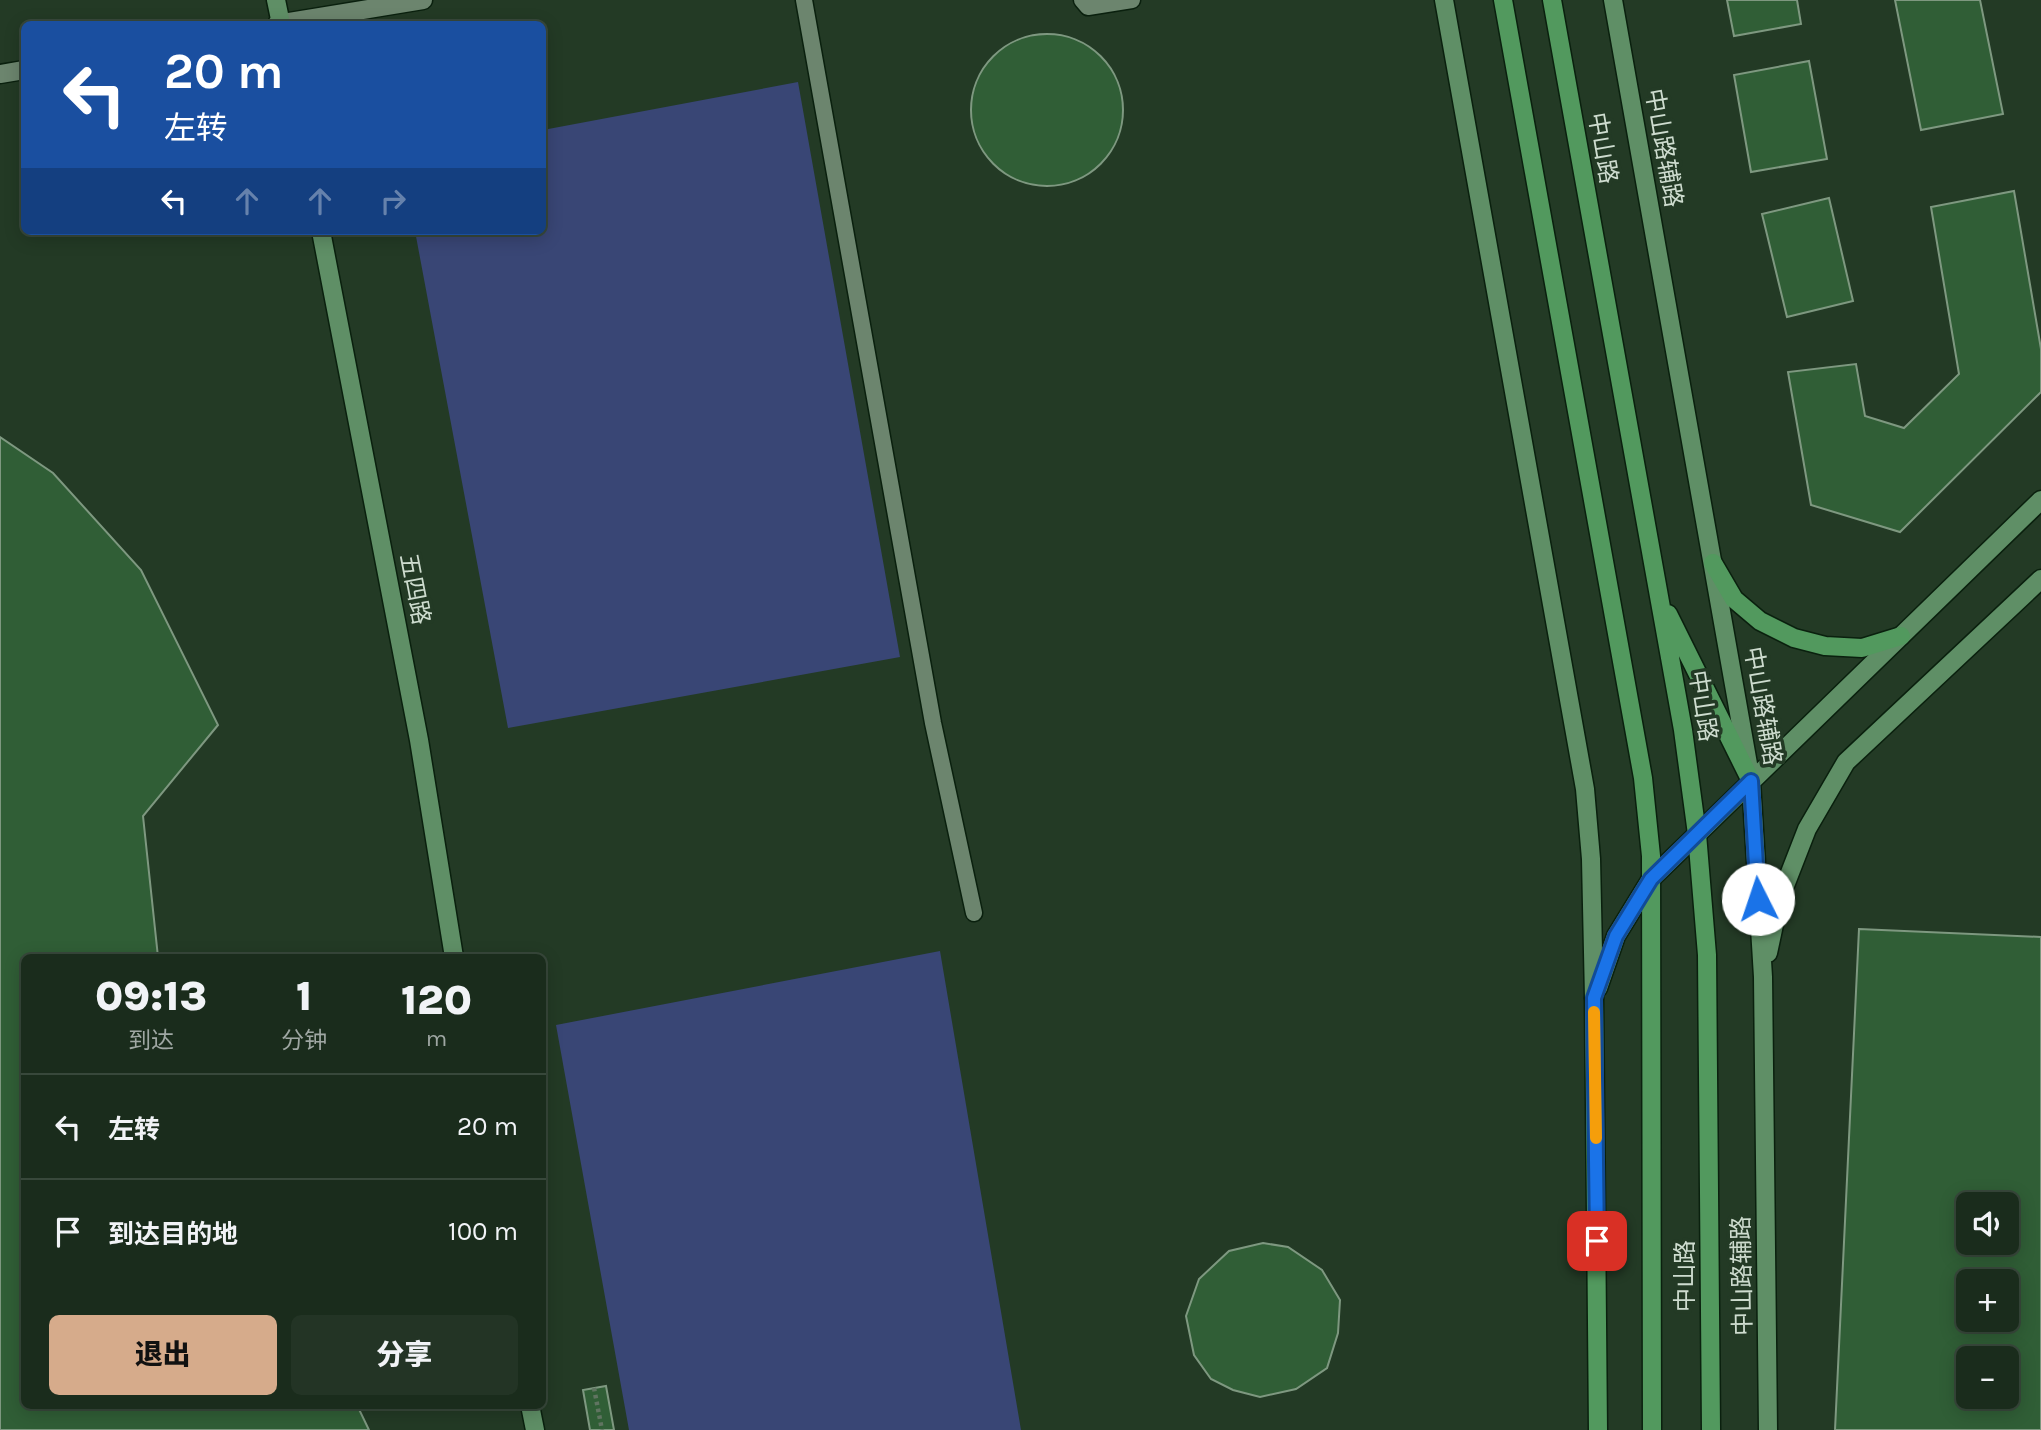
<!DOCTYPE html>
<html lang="zh">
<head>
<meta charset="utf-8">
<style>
  :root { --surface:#1a2c1c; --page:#233425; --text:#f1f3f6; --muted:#9fa7a3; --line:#38483b; --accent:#d6ab8b }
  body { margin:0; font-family:Karla,"Noto Sans SC",sans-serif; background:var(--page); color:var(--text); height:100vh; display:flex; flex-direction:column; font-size:26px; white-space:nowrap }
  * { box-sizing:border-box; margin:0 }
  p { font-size:23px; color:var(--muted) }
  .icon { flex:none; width:38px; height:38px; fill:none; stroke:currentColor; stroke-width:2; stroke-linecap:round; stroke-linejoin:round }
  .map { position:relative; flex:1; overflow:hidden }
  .side { position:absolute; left:21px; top:954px; width:525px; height:455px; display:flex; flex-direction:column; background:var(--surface); border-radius:10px; box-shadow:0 4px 18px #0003,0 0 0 2px var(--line) }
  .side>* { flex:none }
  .top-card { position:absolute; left:21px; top:21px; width:525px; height:214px; border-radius:10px; box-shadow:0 4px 18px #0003,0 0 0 2px var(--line); background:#1a4fa0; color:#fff; overflow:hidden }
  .fabs { position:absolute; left:1956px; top:1192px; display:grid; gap:14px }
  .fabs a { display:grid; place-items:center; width:63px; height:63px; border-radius:10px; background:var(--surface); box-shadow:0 4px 18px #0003,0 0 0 2px var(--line); font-size:35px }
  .pin { position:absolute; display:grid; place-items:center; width:60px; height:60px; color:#fff; margin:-30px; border-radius:14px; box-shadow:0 4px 10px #0006 }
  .me { position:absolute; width:77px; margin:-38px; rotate:356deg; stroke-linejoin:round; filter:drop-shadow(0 0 5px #0008) }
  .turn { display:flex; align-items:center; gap:24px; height:147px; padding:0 28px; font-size:32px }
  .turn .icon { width:91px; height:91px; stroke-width:2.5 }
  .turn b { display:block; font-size:49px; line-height:60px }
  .lanes { display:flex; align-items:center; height:66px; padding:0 28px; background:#0003; justify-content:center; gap:35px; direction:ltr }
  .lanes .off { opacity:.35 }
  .eta { display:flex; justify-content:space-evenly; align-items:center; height:119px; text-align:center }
  .eta b { font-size:42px; font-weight:800; line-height:49px }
  .cta { display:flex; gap:14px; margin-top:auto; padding:14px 28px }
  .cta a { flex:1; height:80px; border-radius:10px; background:var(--accent); color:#111; font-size:28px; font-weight:800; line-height:80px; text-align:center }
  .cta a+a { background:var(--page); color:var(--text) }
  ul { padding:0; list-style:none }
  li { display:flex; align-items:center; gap:21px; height:105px; padding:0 28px; border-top:2px solid var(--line) }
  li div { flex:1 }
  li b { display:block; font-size:26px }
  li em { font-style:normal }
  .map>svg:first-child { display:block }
  .green { fill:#394675 }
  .building { fill:#305e36; stroke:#7e9880; stroke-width:2; fill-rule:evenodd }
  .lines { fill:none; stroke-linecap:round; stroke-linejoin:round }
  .service-casing { stroke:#0a200e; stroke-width:19 }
  .minor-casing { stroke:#0a200e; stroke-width:21 }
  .secondary-casing { stroke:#0a200e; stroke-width:21 }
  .primary-casing { stroke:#0a200e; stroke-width:21 }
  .path { stroke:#607461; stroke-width:4.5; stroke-dasharray:3.5 3.5; stroke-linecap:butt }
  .service { stroke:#6c856e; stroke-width:16 }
  .minor { stroke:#6c856e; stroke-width:18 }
  .secondary { stroke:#5f8f66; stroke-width:18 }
  .primary { stroke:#52995e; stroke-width:18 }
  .route-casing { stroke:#114b97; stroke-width:18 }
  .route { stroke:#1a73e8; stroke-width:12 }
  .slow { stroke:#f59e0b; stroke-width:12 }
  .labels { text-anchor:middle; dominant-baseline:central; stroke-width:7; stroke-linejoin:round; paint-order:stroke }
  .street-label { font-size:24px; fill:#cedccf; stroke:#233a25 }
</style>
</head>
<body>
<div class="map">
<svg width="2041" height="1430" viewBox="0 0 2041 1430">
  <rect width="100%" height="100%" fill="#233a25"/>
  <path class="green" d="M798,82L900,657L508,728L415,231H542L543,130Z
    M940,951L1021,1430H629L556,1025Z"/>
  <path class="building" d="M1727,0H1797L1801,24L1734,36Z
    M1895,0H1980L2003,114L1921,130Z
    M971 110a76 76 0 1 1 152 0a76 76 0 1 1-152 0Z
    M1809,61L1827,159L1751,172L1734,75Z
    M2014,191L2041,349V392L1900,532L1811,505L1788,372L1856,364L1865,416L1904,428L1959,374L1931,207Z
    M1829,198L1853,301L1787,317L1762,214Z
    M0,437L53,473L141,570L218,725L143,816L158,957H24V1405H357L369,1430H0Z
    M1859,929L2041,937V1430H1835ZM1969,1204H2007V1242H1969ZM1969,1281H2007V1320H1969ZM1969,1358H2007V1396H1969Z
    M1263,1243L1288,1247L1322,1270L1340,1300L1338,1333L1327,1368L1296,1389L1260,1397L1233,1390L1211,1379L1194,1355L1186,1316L1199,1279L1229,1251Z
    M606,1386L614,1430H590L583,1390Z"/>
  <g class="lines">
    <g class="service-casing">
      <path id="service" d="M804,0L933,723L974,913
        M1082,0L1088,7L1132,0"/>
    </g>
    <g class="minor-casing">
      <path id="minor" d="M277,24L423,0
        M0,74L24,70"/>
    </g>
    <g class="secondary-casing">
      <path id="secondary" d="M276,0L281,24
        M1444,0L1585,789L1591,859L1594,998
        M1613,0L1751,781L1763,977L1768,1430
        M321,231L419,740L454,957
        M1768,953L1779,901L1807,829L1846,762L2041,579
        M1598,988L1616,936L1651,879L2041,500
        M530,1405L535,1430"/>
    </g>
    <g class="primary-casing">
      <path id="primary" d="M1503,0L1643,778L1651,856L1652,1430
        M1552,0L1683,730L1697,834L1707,955L1711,1430
        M1713,563L1734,599L1760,621L1794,638L1825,646L1862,648L1901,636
        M1668,614L1751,781
        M1594,998L1598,1430"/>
    </g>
    <path class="path" d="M594,1388L602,1430"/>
    <use href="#service" class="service"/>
    <use href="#minor" class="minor"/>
    <use href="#secondary" class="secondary"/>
    <use href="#primary" class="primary"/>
  </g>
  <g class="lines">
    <g class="route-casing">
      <path id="route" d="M1597,1241L1594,998L1616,936L1651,879L1751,781L1758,899"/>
    </g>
    <use href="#route" class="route"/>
    <path class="slow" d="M1594,1012L1596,1138"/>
  </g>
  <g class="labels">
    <g class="street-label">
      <text transform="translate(1603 148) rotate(80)">中山路</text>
      <text transform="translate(1664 148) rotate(80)">中山路辅路</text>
      <text transform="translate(415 589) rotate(79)">五四路</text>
      <text transform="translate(1703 706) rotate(81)">中山路</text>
      <text transform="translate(1763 706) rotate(80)">中山路辅路</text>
      <text transform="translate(1685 1276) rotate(-90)">中山路</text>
      <text transform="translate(1742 1276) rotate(-91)">中山路辅路</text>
    </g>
  </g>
</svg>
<div class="fabs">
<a><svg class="icon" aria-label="sound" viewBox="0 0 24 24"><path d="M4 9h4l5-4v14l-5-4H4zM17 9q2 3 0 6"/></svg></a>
<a>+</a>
<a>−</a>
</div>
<div class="pin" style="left:1597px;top:1241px;background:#d93025"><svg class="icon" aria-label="arrive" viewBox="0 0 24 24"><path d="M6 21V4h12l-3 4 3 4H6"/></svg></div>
<svg class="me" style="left:1758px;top:899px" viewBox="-20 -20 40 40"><circle r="19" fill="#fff"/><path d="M0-13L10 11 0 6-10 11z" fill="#1a73e8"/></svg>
<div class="top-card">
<div class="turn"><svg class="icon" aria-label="left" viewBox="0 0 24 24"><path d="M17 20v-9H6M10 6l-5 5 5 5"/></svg><div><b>20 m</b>左转</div></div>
<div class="lanes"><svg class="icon" aria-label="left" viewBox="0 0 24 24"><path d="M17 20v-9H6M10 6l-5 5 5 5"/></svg><svg class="icon off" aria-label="ahead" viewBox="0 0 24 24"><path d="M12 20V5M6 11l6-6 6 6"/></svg><svg class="icon off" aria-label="ahead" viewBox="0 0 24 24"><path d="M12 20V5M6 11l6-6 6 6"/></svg><svg class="icon off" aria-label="right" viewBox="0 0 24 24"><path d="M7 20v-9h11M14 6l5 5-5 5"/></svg></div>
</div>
<section class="side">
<div class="eta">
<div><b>09:13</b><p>到达</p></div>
<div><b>1</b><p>分钟</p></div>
<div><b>120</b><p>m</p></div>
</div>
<ul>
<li><svg class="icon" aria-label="left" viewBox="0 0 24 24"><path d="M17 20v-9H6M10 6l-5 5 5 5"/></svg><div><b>左转</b></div><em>20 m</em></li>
<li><svg class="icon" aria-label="arrive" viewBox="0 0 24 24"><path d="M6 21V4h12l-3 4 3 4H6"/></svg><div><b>到达目的地</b></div><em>100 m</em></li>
</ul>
<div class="cta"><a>退出</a><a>分享</a></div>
</section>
</div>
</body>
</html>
